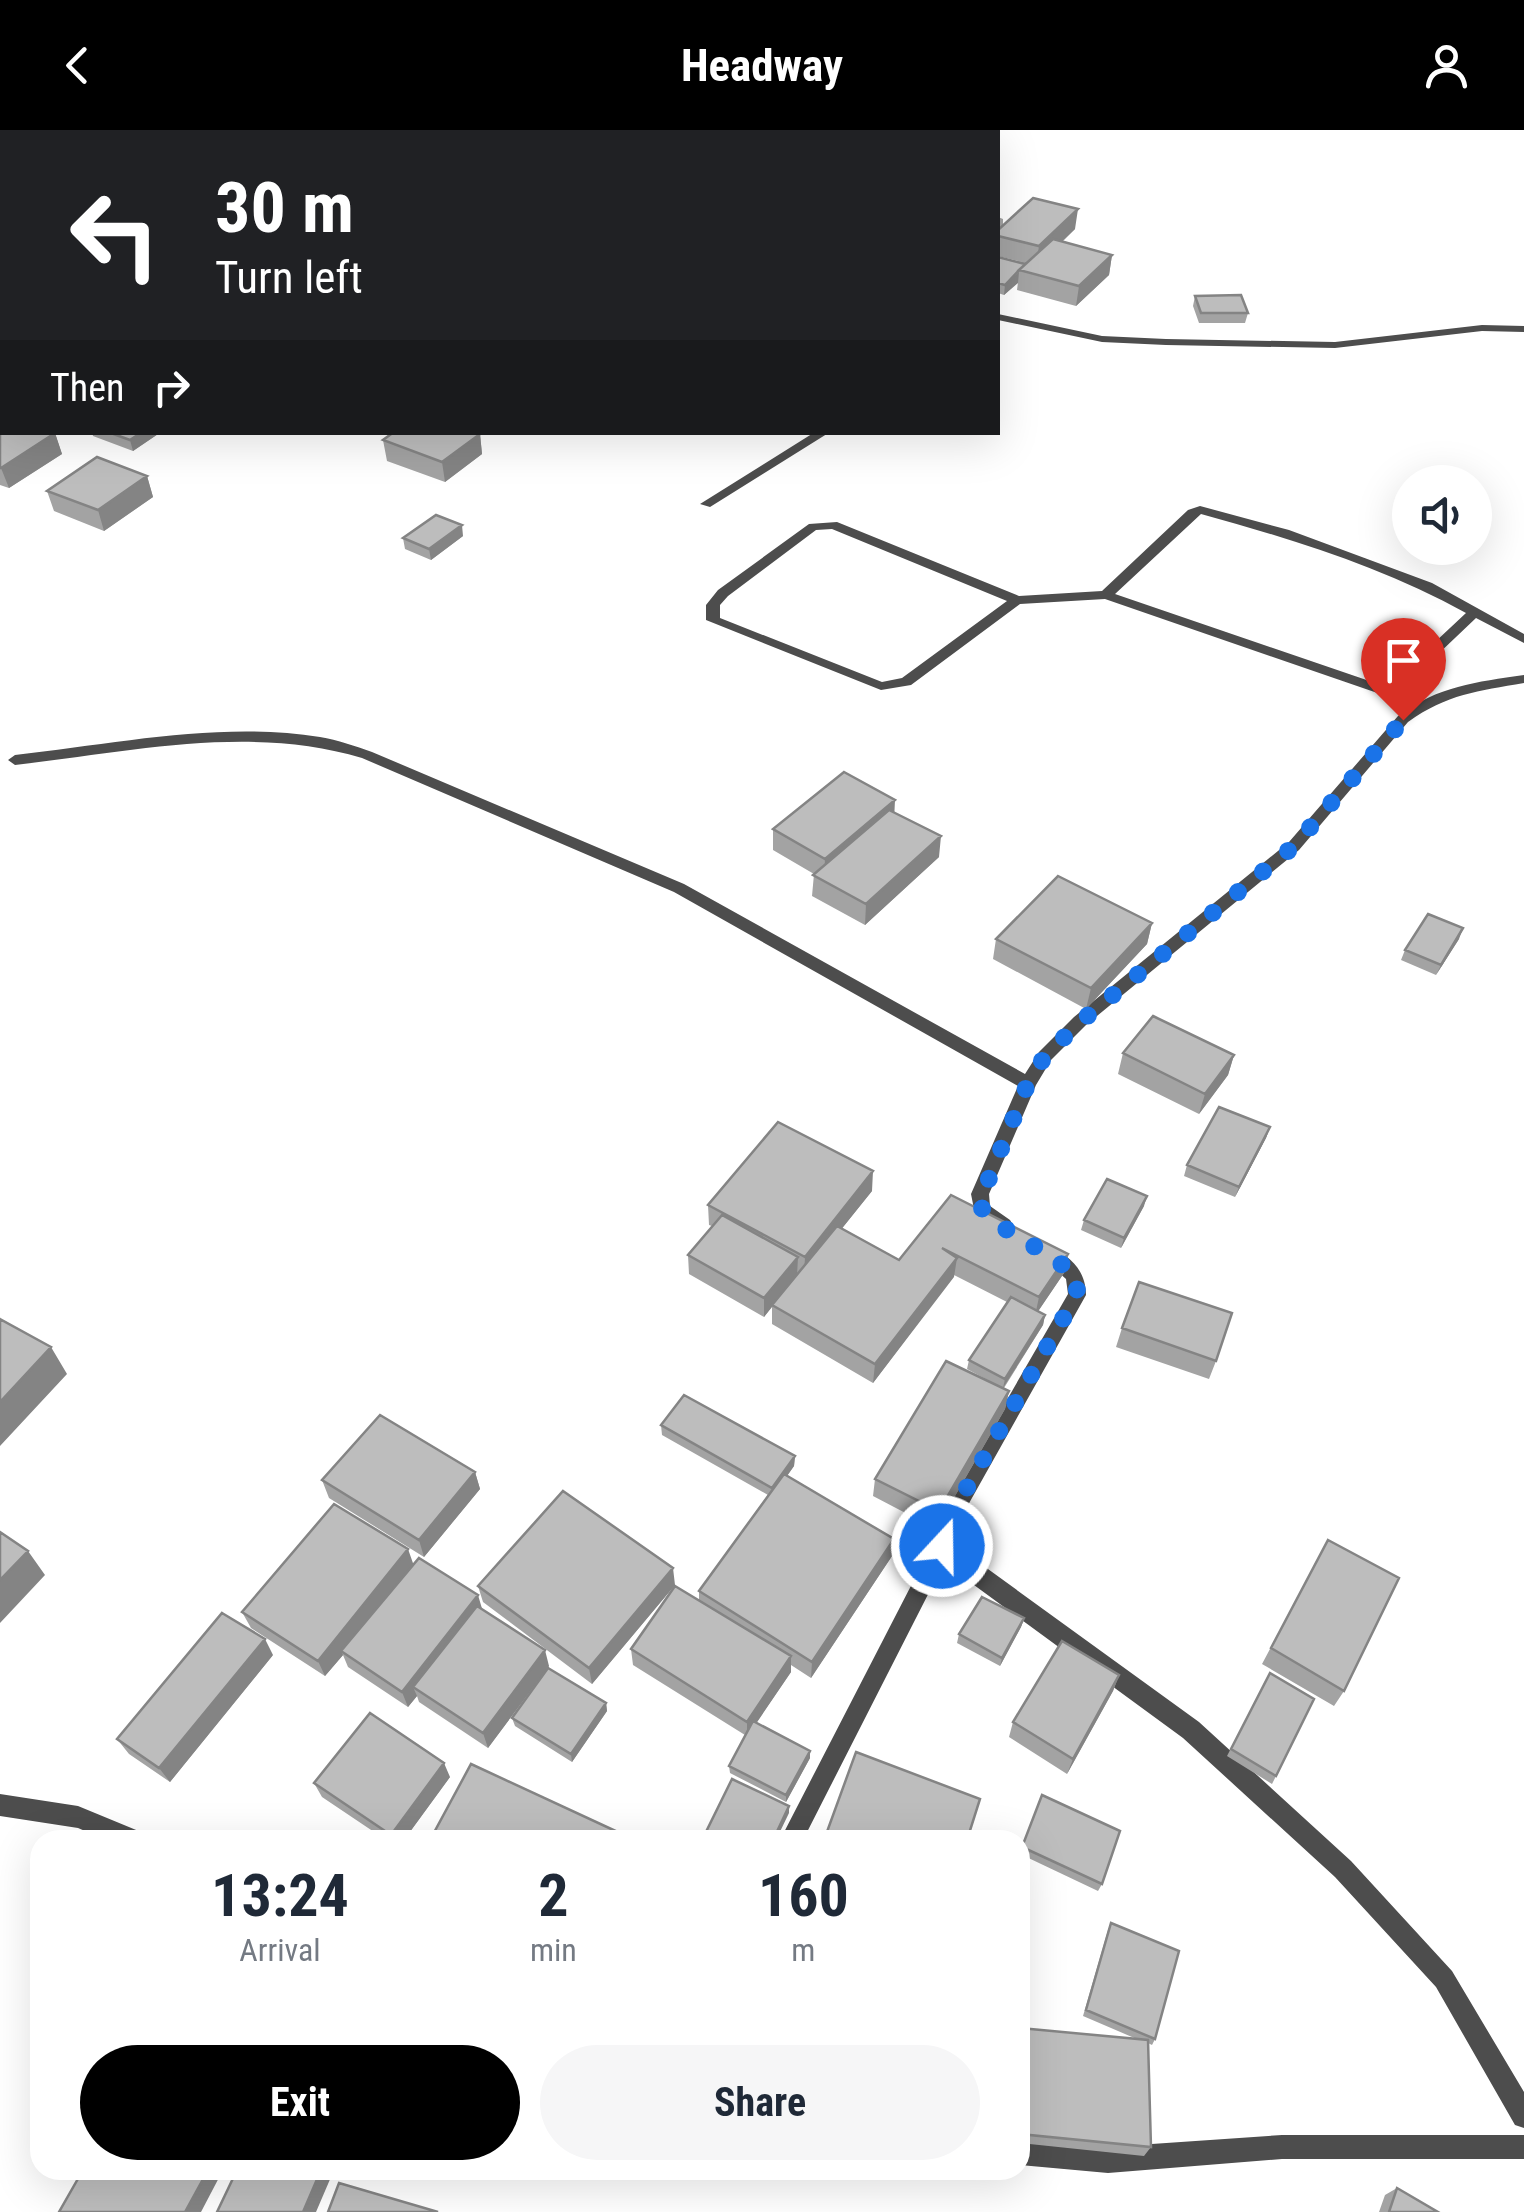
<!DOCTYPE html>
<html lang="en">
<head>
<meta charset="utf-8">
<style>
  :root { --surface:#fff; --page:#f6f6f7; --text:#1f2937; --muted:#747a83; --accent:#000 }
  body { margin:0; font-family:"Roboto Condensed",sans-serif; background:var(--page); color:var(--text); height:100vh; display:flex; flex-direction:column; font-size:38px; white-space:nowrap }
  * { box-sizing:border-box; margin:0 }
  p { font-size:32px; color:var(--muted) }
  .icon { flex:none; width:55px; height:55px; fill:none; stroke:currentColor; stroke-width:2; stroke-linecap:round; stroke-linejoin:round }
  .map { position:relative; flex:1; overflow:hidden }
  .side { position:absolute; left:30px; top:1700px; width:1000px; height:350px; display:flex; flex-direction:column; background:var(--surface); border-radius:30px; box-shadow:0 10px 40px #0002 }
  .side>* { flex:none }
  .top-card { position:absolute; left:0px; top:0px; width:1000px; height:305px; box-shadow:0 10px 40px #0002; background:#202124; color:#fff; overflow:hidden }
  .buttons { position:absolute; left:1392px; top:335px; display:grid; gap:20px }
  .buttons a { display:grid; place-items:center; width:100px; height:100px; border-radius:50%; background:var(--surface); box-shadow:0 10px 40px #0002; font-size:50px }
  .pin { position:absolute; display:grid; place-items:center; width:85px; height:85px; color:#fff; margin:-102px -42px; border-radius:50% 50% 50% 0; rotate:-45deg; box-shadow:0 0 10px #0007 }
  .pin .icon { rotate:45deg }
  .me { position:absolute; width:110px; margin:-55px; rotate:21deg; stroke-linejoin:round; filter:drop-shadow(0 0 8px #0008) }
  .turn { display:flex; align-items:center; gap:35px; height:210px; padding:0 50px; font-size:45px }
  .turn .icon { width:130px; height:130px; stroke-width:2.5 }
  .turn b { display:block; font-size:70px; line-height:85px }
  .then { display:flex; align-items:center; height:95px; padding:0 50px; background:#0003; gap:20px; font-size:38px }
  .eta { display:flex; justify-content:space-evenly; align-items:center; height:170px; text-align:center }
  .eta b { font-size:60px; font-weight:700; line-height:70px }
  .action { display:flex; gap:20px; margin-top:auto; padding:20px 50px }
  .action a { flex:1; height:115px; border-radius:60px; background:var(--accent); color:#fff; font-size:40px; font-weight:700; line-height:115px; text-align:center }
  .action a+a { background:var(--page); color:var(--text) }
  header { display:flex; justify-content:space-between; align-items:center; height:130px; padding:0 50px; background:var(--accent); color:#fff; font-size:45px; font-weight:700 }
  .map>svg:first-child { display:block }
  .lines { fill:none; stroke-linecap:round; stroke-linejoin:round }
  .minor { fill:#4d4d4d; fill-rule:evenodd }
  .wall { fill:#a3a3a3 }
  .shaded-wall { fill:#848484 }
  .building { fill:#bdbdbd; stroke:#848484; stroke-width:2.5 }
  .route { stroke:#1a73e8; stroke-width:18; stroke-dasharray:0 32.4 }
</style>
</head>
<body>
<header><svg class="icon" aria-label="back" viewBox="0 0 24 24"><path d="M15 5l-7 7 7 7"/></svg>Headway<svg class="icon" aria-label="person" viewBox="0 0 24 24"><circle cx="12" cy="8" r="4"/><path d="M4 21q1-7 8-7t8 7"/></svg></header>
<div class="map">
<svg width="1524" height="2082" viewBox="0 0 1524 2082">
  <rect width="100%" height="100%" fill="#fff"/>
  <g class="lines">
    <path class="minor" d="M0,73H2V79H0Z
      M0,147H2V153H0Z
      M998,184L1102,206L1166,209L1335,212L1482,195L1524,196V202L1482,201L1335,218L1166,215L1102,212L998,190Z
      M815,302H830L710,377L700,374Z
      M1200,376L1289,400L1432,453L1524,504V513L1476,488L1394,566L1389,567L1105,469L1020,474L911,555L881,560L706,490V475L718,460L809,394L837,392L1019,466L1102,461L1188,380ZM1201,384C1292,409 1383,437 1466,483L1387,557L1115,464ZM832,399L1007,471L902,548L882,552L720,488V475L728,466L816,400Z
      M1524,545V553C1478,561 1447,564 1408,592L1299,720L1086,895L1051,930L1036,955L989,1064L990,1076L1010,1090L1013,1095L1010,1100L1004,1102L975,1084L971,1064L1018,956L674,762L362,628C250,594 129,622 15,635L8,630L15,625C115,614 220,591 320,607C338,610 355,616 372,622L684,754L1025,944L1039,922L1074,887L1289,712L1398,586C1438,556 1476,552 1524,545Z
      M1046,1116C1069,1124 1086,1140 1086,1165L954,1400L952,1413L1199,1592L1351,1731L1452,1841L1524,1962V1998L1515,1995L1436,1857L1335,1747L1183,1608L944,1433L803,1710H780L932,1415L937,1391L1068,1164L1066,1149L1037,1123L1040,1118Z
      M0,1664L78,1676L141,1702L144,1710H106L78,1698L0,1686Z
      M1282,2005H1524V2029H1282L1108,2043L1020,2035V2011L1108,2017Z"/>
  </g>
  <path class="wall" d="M237,0H403V2H254Z
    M406,0H440L436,2H415Z
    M998,87L1003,89V95L1075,99L1062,112L1112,125L1109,145L1076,176L1017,160L1018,152L1004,165L998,163V127L1026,133L998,126Z
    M1195,166L1248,183L1245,193H1199L1193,176Z
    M0,286L55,303L62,324L9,358L0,355Z
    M92,302H161L133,321L93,306Z
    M480,304L482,324L445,352L387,331L383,310Z
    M147,346L153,367L104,401L54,381L47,361Z
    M463,406L431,430L405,419L403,408Z
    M894,682L939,727L865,795L812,766L814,744L773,720V699Z
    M1152,793L1147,814L1086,879L993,829L996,809Z
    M1459,809L1436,845L1401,830L1405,820Z
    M1123,923L1234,925L1228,945L1199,984L1118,944Z
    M1270,997L1266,1008L1235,1067L1184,1046L1187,1035Z
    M872,1061L842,1098L899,1130L951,1065L1064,1143L1038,1181L1045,1185L1043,1195L1004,1258L1009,1261L1005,1279L936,1399L873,1366L875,1349L993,1253L967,1239L969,1230L1007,1172L954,1145L873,1253L772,1194V1176L764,1187L689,1144L688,1125L712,1096L709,1095L708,1075Z
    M1144,1076L1121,1118L1081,1100L1084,1090Z
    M1122,1198L1216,1231L1209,1249L1116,1217Z
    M661,1295L795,1326L794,1336L787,1346L892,1426L811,1548L791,1535V1542L756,1593L810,1628L786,1672L730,1643L729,1636L745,1605L633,1535L631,1519L699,1471V1461L768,1365L662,1305Z
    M475,1342L480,1359L424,1427L329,1368L322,1350Z
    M1328,1410L1344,1561L1334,1576L1262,1534Z
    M414,1434L482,1479L549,1536L488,1618L419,1572L417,1566L408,1577L348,1537L343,1525L325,1546L251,1498L242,1482Z
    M675,1455L592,1554L483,1472L478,1456Z
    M1024,1488L1021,1497L1000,1536L957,1513L959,1504Z
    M273,1525L170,1652L129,1624L117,1609Z
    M1270,1543L1276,1646L1272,1654L1227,1626Z
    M1119,1545L1113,1561L1067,1644L1009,1607L1013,1592Z
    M606,1573L607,1581L572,1632L515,1596L512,1588Z
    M450,1647L404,1710H386L322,1667L314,1653Z
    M1042,1665L1102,1754L1098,1761L1020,1724Z
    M1111,1793L1155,1909L1152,1915L1148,1913L1151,2017L1144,2026L1020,2013V1898L1139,1910L1083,1886L1108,1800Z
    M1397,2058L1438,2082H1379L1385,2065Z"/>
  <path class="shaded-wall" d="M116,0H159L154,2H111Z
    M1078,79L1075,99L1036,136L1039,116Z
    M1112,125L1109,145L1076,176L1079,156Z
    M1019,142L1018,153L1004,165L1005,155Z
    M142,302H161L133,321L130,310Z
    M55,303L62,324L9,358L1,338Z
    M480,304L482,324L445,352L442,332Z
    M147,346L153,367L104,401L98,380Z
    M462,395L463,406L431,430L429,419Z
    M895,670L894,691L824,750L825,729Z
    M941,706L939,727L865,795L866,774Z
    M1152,793L1147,814L1086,879L1091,858Z
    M1463,798L1459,809L1436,845L1441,835Z
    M1234,925L1228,945L1199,984L1205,964Z
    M1270,997L1266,1008L1235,1067L1239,1057Z
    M873,1041L872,1061L804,1146L805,1127Z
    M1147,1066L1144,1076L1121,1118L1124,1108Z
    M1068,1124L1064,1143L1035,1186L1039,1167Z
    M798,1127L797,1146L764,1187V1168Z
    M957,1128L954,1147L873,1253L875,1234Z
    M1045,1185L1043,1195L1003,1258L1005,1249Z
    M51,1217L67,1244L0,1316V1272Z
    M1009,1261L1005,1279L936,1399L939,1381Z
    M795,1326L794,1336L772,1367V1358Z
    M475,1342L480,1359L424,1427L419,1410Z
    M894,1409L892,1426L811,1548L812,1532Z
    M408,1419L414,1436L341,1521L343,1525L325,1546L318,1531Z
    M28,1421L45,1445L0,1493V1450Z
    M673,1438L675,1455L592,1554L589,1538Z
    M478,1465L483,1482L413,1557L417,1566L408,1577L402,1562Z
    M1024,1488L1021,1497L1000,1536L1002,1528Z
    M265,1509L273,1525L170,1652L159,1638Z
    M545,1520L549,1536L488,1618L483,1603Z
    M791,1526V1542L747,1607V1592Z
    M1119,1545L1113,1561L1067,1644L1073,1629Z
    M606,1573L607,1581L572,1632L571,1624Z
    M810,1621V1628L786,1672V1665Z
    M444,1633L450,1647L404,1710H394L391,1705Z
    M789,1676V1683L776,1710H773Z
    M208,2040H223L201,2082H185Z
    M321,2040H334L316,2082H303Z"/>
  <path class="building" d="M83,0H116L111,2H78Z
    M143,0H187L182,2H138Z
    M196,0H219L223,1L220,2H191Z
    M315,0H352L348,2H311Z
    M358,0H402L398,2H354Z
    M658,0H698L706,2H654Z
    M1033,68L1078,79L1039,116L998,106V100Z
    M1053,109L1112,125L1079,156L1019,140Z
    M998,127L1025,134L1005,155L998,153Z
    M1241,165L1248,183H1201L1195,166Z
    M0,225L2,226V247L0,249Z
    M2,284V302L55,303L1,338L0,337V286Z
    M108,302H142L130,310Z
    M394,302H477L480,304L442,332L383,310Z
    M97,327L147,346L98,380L47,361Z
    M436,385L462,395L429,419L403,408Z
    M844,642L895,670L825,729L773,699Z
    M889,680L941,706L866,774L813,745Z
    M1058,746L1152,793L1091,858L996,809Z
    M1428,784L1463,798L1441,835L1405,820Z
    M1153,886L1234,925L1205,964L1123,923Z
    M1219,977L1270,997L1239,1057L1187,1035Z
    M778,992L873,1041L805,1127L708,1075Z
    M1107,1049L1147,1066L1124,1108L1084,1090Z
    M951,1065L1068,1124L1039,1167L942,1118L957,1128L875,1234L772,1175L837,1096L899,1130Z
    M722,1085L798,1127L764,1168L688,1125Z
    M1139,1152L1232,1183L1216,1231L1122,1198Z
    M1011,1167L1045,1185L1005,1249L969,1230Z
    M0,1189L51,1217L0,1272Z
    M946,1231L1009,1261L939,1381L875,1349Z
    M684,1265L795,1326L772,1358L661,1295Z
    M380,1285L475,1342L419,1410L322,1350Z
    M784,1344L894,1409L812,1532L699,1461Z
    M563,1361L673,1438L589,1538L478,1456Z
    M334,1374L408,1419L318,1531L242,1482Z
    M0,1402L28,1421L0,1450Z
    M1328,1410L1399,1448L1344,1561L1271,1518Z
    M419,1428L478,1465L402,1562L341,1521Z
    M675,1456L791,1526L747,1592L631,1519Z
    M982,1467L1024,1488L1002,1528L959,1504Z
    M477,1476L545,1520L483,1603L413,1557Z
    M222,1483L265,1509L159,1638L117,1609Z
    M1062,1511L1119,1545L1073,1629L1013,1592Z
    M548,1538L606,1573L571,1624L512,1588Z
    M1270,1543L1314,1569L1276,1646L1231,1619Z
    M370,1583L444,1633L391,1705L314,1653Z
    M753,1591L810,1621L786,1665L729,1636Z
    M856,1622L980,1669L967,1710H824Z
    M471,1634L635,1710H430Z
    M732,1649L789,1676L773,1710H702Z
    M1042,1665L1120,1701L1102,1754L1022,1717Z
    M1111,1793L1179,1821L1155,1909L1086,1880Z
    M1020,1898L1148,1910L1151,2017L1020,2004Z
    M83,2040H208L185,2082H59Z
    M237,2040H321L303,2082H217Z
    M339,2053L438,2082H328Z
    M1397,2058L1438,2082H1389Z"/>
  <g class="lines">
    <path class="route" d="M942,1416L944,1398L1076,1166L1078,1151C1057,1120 991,1101 979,1073L1028,953L1045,926L1080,892L1294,716L1403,590"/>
  </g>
</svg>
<div class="buttons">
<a><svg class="icon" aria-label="sound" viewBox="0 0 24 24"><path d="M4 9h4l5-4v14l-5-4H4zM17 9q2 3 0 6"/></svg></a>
</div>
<div class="pin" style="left:1403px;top:590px;background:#d93025"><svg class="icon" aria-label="arrive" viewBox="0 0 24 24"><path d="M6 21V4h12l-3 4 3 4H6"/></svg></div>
<svg class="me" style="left:942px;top:1416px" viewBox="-20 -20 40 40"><circle r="17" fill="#1a73e8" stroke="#fff" stroke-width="3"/><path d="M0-11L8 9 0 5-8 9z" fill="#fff"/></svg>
<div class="top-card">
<div class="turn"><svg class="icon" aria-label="left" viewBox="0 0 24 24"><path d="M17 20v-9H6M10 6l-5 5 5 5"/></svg><div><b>30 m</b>Turn left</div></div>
<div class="then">Then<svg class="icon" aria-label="right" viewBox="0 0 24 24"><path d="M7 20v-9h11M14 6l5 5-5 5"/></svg></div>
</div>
<section class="side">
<div class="eta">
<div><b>13:24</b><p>Arrival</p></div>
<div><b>2</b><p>min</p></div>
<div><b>160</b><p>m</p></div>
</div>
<div class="action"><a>Exit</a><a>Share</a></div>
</section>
</div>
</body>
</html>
